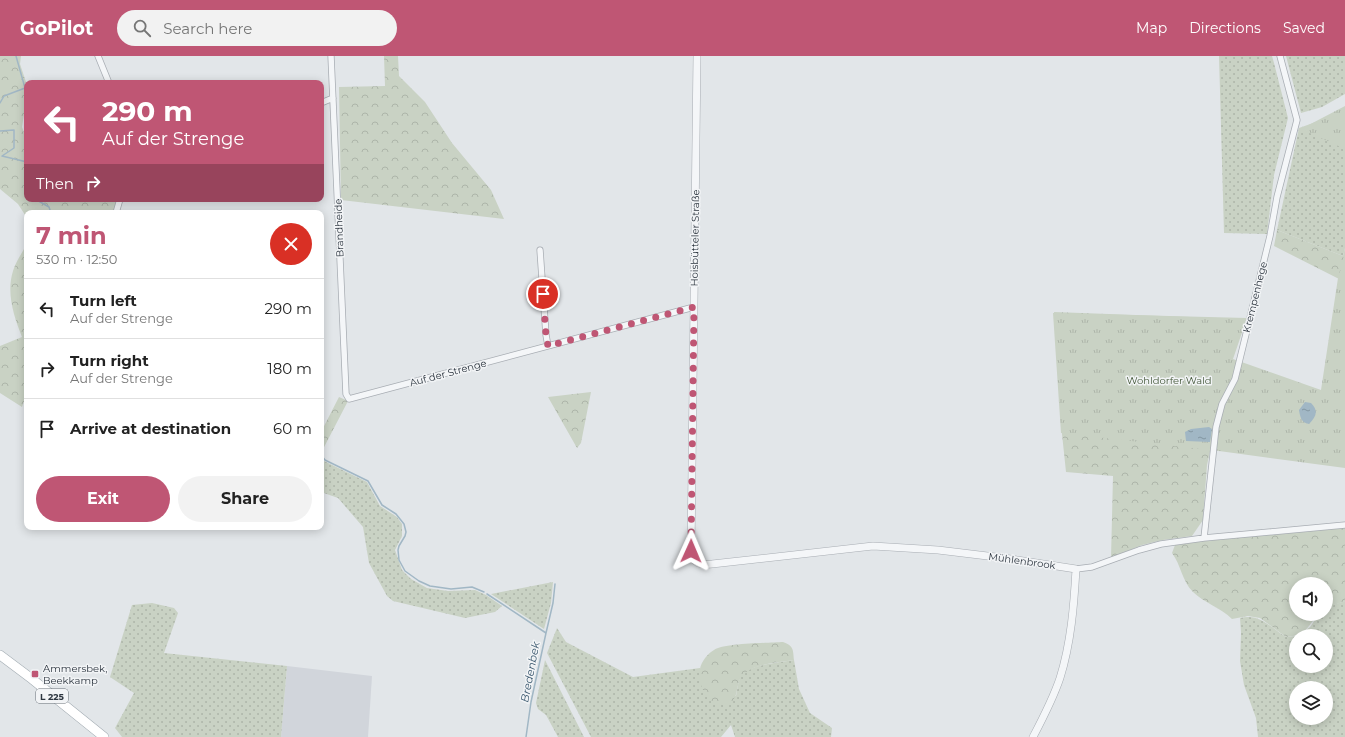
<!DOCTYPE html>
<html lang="en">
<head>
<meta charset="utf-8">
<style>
  :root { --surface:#fff; --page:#f2f2f2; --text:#222; --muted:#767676; --line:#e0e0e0; --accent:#bf5674 }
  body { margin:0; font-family:Montserrat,sans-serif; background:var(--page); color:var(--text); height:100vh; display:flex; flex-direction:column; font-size:15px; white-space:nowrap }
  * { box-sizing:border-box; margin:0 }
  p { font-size:13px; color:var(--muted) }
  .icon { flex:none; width:22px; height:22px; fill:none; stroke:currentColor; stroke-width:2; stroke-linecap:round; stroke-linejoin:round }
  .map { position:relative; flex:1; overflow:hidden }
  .panel { position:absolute; left:24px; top:154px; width:300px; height:320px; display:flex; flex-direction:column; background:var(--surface); border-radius:8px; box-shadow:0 2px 10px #0003 }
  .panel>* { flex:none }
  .guide { position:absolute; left:24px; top:24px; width:300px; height:122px; border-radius:8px; box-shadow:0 2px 10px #0003; background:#bf5674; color:#fff; overflow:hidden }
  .controls { position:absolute; left:1289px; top:521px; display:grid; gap:8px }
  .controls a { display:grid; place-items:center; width:44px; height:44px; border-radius:50%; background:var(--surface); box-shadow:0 2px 10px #0003; font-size:20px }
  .pin { position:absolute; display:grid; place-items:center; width:34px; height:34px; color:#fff; margin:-17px; border:2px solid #fff; border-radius:50%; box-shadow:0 1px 4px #0007 }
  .me { position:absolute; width:44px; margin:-22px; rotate:1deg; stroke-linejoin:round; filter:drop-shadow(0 0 3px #0008) }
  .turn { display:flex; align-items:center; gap:14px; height:84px; padding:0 12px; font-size:18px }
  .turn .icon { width:52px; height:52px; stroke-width:2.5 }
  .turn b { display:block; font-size:28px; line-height:34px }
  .then { display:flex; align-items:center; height:38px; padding:0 12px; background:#0003; gap:8px; font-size:15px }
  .round { display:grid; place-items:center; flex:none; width:42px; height:42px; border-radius:21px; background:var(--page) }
  .head { display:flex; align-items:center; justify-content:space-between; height:68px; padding:0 12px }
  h1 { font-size:24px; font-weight:700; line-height:30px; color:var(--accent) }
  .button { display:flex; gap:8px; margin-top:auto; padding:8px 12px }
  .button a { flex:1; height:46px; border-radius:24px; background:var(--accent); color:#fff; font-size:16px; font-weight:700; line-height:46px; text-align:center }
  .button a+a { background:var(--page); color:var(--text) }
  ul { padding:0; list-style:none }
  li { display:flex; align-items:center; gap:12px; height:60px; padding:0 12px; border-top:1px solid var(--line) }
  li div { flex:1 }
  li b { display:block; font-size:15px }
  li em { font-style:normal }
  header { display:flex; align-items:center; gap:24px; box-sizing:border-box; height:56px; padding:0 20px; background:var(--accent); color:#fff }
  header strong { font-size:19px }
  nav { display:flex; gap:22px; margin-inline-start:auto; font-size:14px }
  .search { width:280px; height:36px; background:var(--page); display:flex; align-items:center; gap:10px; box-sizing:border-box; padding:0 14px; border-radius:22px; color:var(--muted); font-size:15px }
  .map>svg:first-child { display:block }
  .built { fill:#d1d5db }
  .grass { fill:url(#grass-dots); fill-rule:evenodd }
  .forest { fill:url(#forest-crowns) }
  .park { fill:url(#park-tufts) }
  .water { fill:url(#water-ripples) }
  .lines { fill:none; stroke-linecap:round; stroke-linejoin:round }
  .stream { stroke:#a1b7c5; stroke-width:1.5 }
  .minor-casing { stroke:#a8adb3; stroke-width:7 }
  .tertiary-casing { stroke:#a8adb3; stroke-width:8 }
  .primary-casing { stroke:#a3acb3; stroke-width:10 }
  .minor { stroke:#f4f6f8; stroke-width:5.5 }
  .tertiary { stroke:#f4f6f8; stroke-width:7 }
  .primary { stroke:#fff; stroke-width:9 }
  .route { stroke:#bf5674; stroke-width:7; stroke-dasharray:0 12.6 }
  .poi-dot { fill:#bf5674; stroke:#f2f4f6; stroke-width:1.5 }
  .labels { text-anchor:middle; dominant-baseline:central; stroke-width:3; stroke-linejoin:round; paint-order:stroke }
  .shield { fill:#f2f4f6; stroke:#676e76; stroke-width:1 }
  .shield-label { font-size:9px; font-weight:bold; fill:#2c353f }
  .street-label { font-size:10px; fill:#2c353f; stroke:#f2f4f6 }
  .park-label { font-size:10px; fill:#45593b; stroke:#f2f4f6 }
  .poi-label { font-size:10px; fill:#2c353f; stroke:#f2f4f6; text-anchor:start }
  .water-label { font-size:11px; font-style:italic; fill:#3b586e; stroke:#f2f4f6 }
</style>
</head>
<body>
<header>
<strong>GoPilot</strong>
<div class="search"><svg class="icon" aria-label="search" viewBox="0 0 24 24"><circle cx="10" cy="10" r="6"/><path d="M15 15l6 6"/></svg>Search here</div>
<nav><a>Map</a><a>Directions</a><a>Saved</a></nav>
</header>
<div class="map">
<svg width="1345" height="681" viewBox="0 0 1345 681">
  <defs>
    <pattern id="grass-dots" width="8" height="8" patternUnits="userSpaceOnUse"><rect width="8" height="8" fill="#c9d2c4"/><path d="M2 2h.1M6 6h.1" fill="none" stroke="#adb5a9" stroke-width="1.8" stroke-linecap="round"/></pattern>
    <pattern id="forest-crowns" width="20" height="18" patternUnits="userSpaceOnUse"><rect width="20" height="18" fill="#c9d2c4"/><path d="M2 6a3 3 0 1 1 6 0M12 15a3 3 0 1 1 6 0" fill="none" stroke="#adb5a9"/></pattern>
    <pattern id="park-tufts" width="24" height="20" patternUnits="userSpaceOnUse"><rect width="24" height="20" fill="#c9d2c4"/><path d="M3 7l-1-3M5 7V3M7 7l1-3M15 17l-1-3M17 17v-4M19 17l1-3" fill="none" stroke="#adb5a9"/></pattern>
    <pattern id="water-ripples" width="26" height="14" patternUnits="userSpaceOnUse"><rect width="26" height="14" fill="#a1b7c5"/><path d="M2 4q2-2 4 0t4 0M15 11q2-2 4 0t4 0" fill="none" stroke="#8396a1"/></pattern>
  </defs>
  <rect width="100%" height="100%" fill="#e2e6e9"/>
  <path class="built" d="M287,610L372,620L368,681H281Z"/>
  <path class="grass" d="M1219,0H1272L1274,7L1288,62L1274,119L1267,178L1224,177Z
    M1286,0H1345V38L1322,51L1301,57Z
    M1345,52V192L1343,200L1277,174L1299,72L1327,62Z
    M321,403L324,405L367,426L380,450L397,461L402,468V480L395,494L402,514L411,523L427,532L448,535L475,534L486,539L502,550L495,556L465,562L393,545L387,540L369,507L363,471L338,442L321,436Z
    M553,526L551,547L544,573L491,538Z
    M1345,545V681H1258L1256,662L1244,629L1240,605L1241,577L1240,562C1260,557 1270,571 1286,581L1296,580V610H1326V580H1298L1310,571L1319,558H1326L1327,551ZM1296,632H1326V662H1296Z
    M152,547L174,552L178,557L164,597L287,610L281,681H122L115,672L134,637L110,621L132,549Z
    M557,572L566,586L633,621L700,612V623L736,640C737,634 738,627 740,621C746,609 781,606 794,604L799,633L810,657L832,672L831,681H735L731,669L721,681H591L547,597Z
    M545,604L584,681H558L546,659L538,653L536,647Z"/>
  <path class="forest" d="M0,0H21L20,8L27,29V39L22,71L27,85V143H118L114,157H27V162L18,148L0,133Z
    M384,0H398L399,20L425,46L452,87L491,134L504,163L341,144L339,31L385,30Z
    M1277,174L1343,200L1345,192V226L1274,190Z
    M27,187V337L22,351L0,337V290L22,281C14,261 6,237 13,215C16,205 23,196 27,187Z
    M1054,256L1245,263L1227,319L1207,409L1203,464L1192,480L1163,484L1142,489L1111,502L1113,420L1066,416L1062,378Z
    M591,336L581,387L577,392L548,341Z
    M339,341L348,345L321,397V376Z
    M1345,471V545L1326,552V528H1296V558H1319C1306,571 1308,579 1286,581L1260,562L1248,560L1232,563C1221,552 1203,546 1193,536C1182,525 1181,509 1172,497L1175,489L1184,483Z
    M783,586C794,590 793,594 794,604C780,606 751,608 742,620C735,627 740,645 727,648C708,652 697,629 700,613C701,606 708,597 714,594C724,587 770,587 783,586Z"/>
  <path class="park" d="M1345,50V93L1301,73Z
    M1345,195V412L1219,395L1061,377L1053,257L1247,262L1233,303L1321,334L1338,222Z"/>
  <path class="water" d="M1305,346L1311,347C1319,355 1316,361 1309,368C1301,367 1300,360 1299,354Z
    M1209,371L1212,373L1210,386L1186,385L1185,376L1191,373Z"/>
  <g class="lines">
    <path class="stream" d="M0,47L4,40L25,32L16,0
      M0,75L14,74V92L2,100L27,106
      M35,143L49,151L51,157
      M321,399L325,404L368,425L382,449L396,458L404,468L406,476L405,480L399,490L398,494L399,504L405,515L419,525L430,530L451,533L472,531L484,536
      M487,538L546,577L531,646L526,681
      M546,577L553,547L555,528"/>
    <g class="minor-casing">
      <path id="minor" d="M98,0L109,27
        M331,0L346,338L349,343L694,251
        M321,47L333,42
        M116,157L120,143
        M540,194L546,279L548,290
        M1204,482L1216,371L1222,348L1235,323L1270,180L1277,141L1297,64L1280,0
        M1076,513L1092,511L1139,494L1161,488L1204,482L1345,469"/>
    </g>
    <g class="tertiary-casing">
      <path id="tertiary" d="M697,0L691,495C693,508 700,509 712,508L873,490L938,494L1004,502L1076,513C1074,549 1071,587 1060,622C1053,643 1043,662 1033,681"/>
    </g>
    <g class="primary-casing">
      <path id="primary" d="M0,599L32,623L104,681"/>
    </g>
    <use href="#minor" class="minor"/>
    <use href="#tertiary" class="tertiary"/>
    <use href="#primary" class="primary"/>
  </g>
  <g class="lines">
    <path class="route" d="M543,238L546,279L548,290L694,251L691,495"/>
  </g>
  <rect class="poi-dot" x="31" y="614" width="8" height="8" rx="2"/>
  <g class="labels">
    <rect class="shield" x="36" y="633" width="32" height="14" rx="3"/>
    <g class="shield-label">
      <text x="52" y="640">L 225</text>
    </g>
    <g class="street-label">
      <text transform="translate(339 172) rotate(-92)">Brandheide</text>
      <text transform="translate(695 182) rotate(-89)">Hoisbütteler Straße</text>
      <text transform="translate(1255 241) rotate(-76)">Krempenhege</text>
      <text transform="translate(448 317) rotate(-15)">Auf der Strenge</text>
      <text transform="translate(1022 505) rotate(8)">Mühlenbrook</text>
    </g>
    <g class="park-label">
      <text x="1169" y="324">Wohldorfer Wald</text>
    </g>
    <g class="poi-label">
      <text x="43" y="612">Ammersbek,<tspan x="43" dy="12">Beekkamp</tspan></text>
    </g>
    <g class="water-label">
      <text transform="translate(530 616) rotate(-79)">Bredenbek</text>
    </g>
  </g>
</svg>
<div class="controls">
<a><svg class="icon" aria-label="sound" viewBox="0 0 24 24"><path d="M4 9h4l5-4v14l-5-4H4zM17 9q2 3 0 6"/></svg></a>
<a><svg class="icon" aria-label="search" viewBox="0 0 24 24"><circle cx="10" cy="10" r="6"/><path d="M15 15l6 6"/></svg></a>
<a><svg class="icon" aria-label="layers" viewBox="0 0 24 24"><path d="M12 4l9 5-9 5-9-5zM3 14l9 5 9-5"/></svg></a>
</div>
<div class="pin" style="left:543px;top:238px;background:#d93025"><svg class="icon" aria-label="arrive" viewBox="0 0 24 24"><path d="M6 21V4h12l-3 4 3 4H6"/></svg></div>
<svg class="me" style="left:691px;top:495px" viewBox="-20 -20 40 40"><path d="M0-17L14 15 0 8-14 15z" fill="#bf5674" stroke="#fff" stroke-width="4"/></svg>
<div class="guide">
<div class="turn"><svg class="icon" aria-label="left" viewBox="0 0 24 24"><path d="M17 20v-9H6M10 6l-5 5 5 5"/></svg><div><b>290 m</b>Auf der Strenge</div></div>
<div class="then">Then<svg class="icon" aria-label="right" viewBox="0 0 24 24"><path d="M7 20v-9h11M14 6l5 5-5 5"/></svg></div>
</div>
<section class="panel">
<div class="head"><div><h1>7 min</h1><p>530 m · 12:50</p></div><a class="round" style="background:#d93025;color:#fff"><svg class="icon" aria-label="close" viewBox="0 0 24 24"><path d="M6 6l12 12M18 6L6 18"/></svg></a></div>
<ul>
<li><svg class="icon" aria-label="left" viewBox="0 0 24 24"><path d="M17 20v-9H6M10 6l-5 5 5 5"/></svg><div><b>Turn left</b><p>Auf der Strenge</p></div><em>290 m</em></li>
<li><svg class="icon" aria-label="right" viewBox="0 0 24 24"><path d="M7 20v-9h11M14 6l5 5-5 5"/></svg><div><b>Turn right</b><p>Auf der Strenge</p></div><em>180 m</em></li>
<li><svg class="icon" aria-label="arrive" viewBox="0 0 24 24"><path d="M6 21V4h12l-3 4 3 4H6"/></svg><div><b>Arrive at destination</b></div><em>60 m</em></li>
</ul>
<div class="button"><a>Exit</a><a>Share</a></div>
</section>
</div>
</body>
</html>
